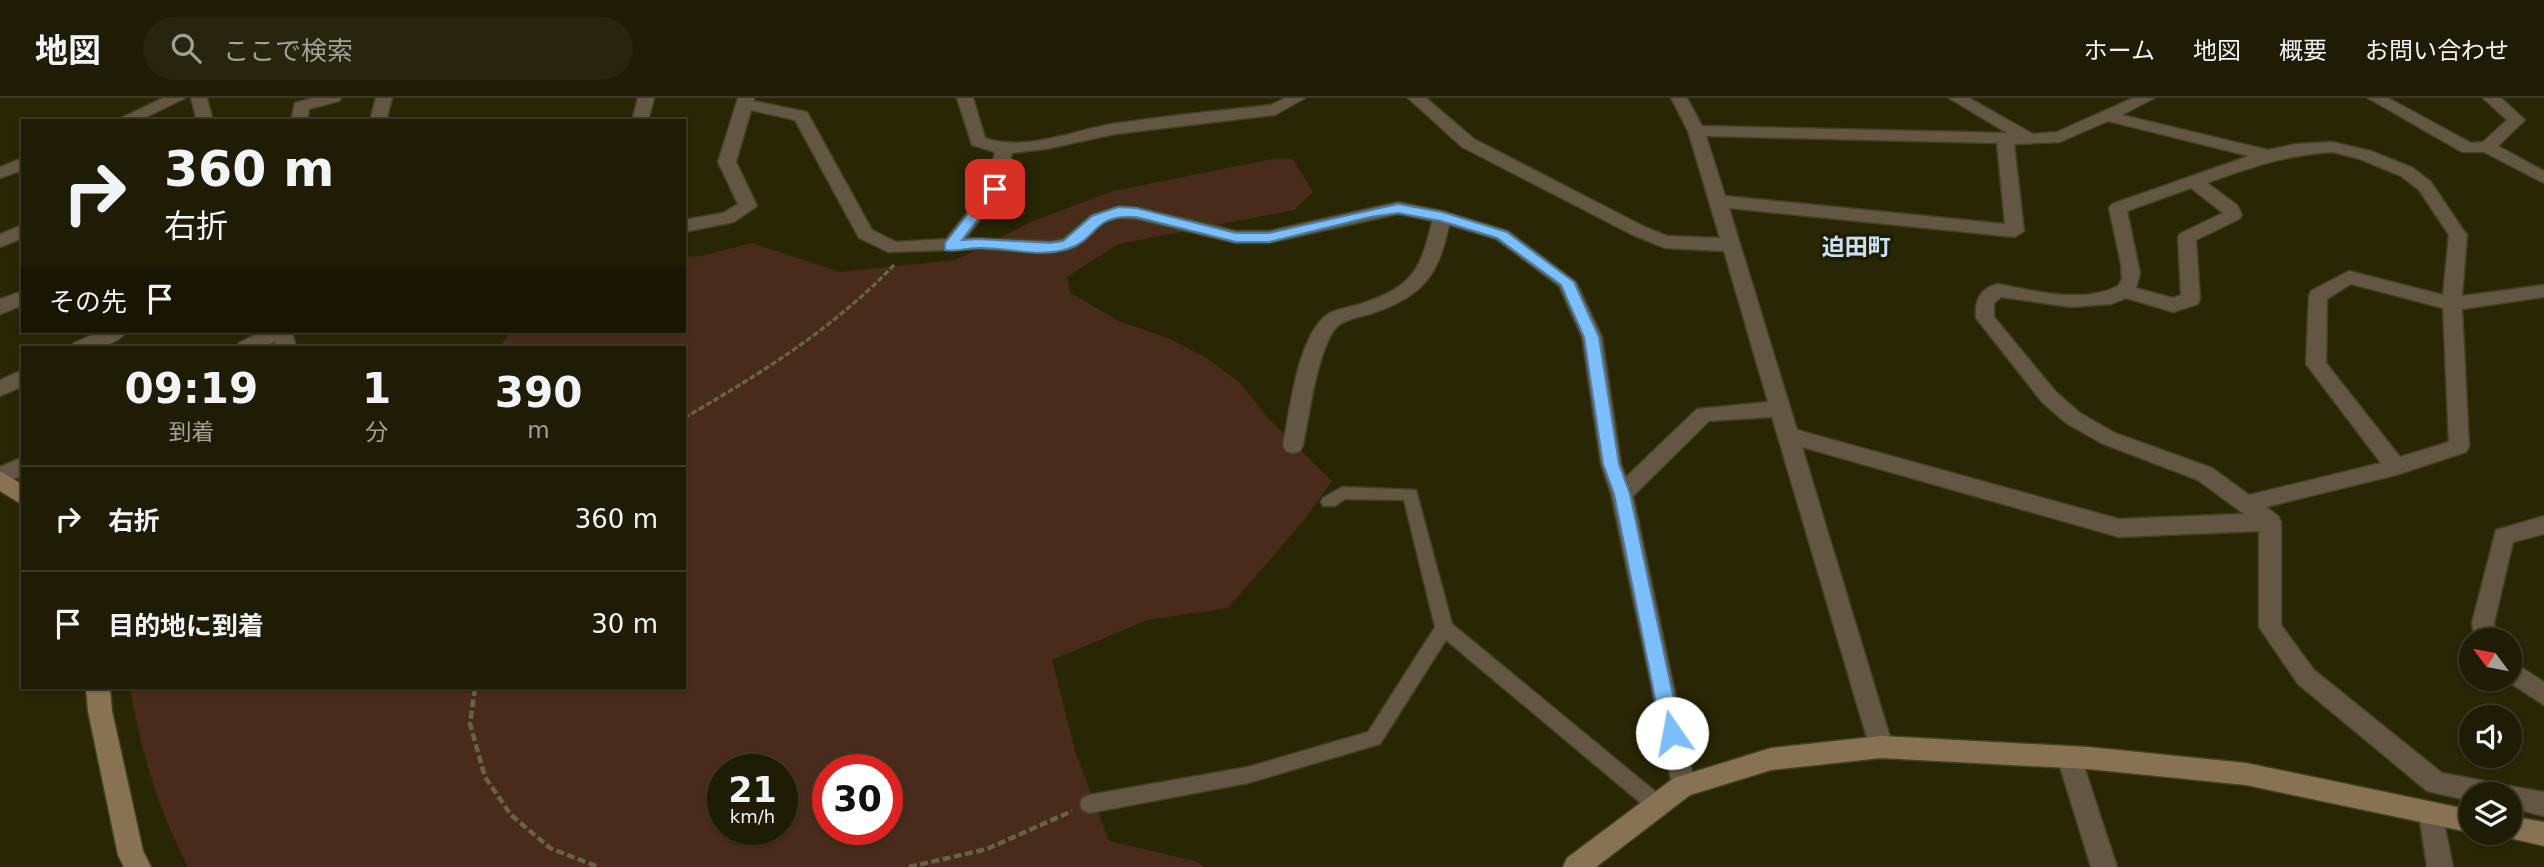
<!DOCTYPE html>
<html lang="ja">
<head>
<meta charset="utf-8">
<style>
  :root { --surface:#1e1c04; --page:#26250e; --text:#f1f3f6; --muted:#a1a19a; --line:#3c3a26 }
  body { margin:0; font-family:"DejaVu Sans","Noto Sans JP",sans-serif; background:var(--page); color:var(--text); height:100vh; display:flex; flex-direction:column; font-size:26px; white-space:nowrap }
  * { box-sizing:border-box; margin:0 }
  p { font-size:23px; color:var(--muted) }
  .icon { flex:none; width:38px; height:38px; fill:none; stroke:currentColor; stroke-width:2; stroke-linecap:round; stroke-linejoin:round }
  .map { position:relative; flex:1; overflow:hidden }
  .sheet { position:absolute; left:21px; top:248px; width:665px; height:343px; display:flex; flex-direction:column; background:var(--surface); border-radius:0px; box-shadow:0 2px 5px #0004,0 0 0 2px var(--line) }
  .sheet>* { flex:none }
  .hud { position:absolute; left:21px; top:21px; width:665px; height:214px; border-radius:0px; box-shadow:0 2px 5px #0004,0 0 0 2px var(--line); background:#1e1c04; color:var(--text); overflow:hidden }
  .needle { width:46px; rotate:302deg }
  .fabs { position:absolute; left:2459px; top:530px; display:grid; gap:14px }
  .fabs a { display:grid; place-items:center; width:63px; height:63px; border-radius:50%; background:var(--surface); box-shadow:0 2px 5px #0004,0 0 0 2px var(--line); font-size:35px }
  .speed { position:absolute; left:707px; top:656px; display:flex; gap:14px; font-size:35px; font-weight:700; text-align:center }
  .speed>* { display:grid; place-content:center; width:91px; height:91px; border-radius:50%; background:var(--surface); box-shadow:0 2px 5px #0004,0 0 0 2px var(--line); line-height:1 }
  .speed small { font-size:18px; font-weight:400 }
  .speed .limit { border:10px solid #d22; background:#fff; color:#111 }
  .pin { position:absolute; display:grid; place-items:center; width:60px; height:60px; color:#fff; margin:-30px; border-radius:14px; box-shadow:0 4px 10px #0006 }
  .me { position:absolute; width:77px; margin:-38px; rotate:348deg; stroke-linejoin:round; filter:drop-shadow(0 0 5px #0008) }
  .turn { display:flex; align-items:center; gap:24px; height:147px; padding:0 28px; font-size:32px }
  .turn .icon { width:91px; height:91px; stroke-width:2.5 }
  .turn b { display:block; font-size:49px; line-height:60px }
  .then { display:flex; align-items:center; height:66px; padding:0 28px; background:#0003; gap:14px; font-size:26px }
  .eta { display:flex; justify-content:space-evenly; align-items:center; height:119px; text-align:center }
  .eta b { font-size:42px; font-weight:700; line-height:49px }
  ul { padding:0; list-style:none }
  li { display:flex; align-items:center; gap:21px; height:105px; padding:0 28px; border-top:2px solid var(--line) }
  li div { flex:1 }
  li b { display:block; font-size:26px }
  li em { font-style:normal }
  header { display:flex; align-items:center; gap:42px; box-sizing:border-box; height:98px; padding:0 35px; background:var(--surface); border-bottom:2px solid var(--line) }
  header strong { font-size:33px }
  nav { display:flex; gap:38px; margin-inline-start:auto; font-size:24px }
  .search { width:490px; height:63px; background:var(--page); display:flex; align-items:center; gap:18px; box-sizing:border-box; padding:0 24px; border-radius:38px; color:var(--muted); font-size:26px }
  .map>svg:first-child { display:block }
  .green { fill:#492b1b; fill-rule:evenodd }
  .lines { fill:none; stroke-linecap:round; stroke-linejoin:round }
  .lane-casing { stroke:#424122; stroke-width:3 }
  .street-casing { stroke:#424122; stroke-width:3 }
  .secondary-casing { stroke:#424122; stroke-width:3 }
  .path-far1 { stroke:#646346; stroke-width:3.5; stroke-dasharray:6 2.5; stroke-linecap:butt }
  .path { stroke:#646346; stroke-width:4.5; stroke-dasharray:8 3.5; stroke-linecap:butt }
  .lane { fill:#635643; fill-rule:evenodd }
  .street { fill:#635643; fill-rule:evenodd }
  .secondary { fill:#877253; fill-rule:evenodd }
  .route { fill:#7cbef9; stroke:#517ca2; stroke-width:2 }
  .labels { text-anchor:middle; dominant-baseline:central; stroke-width:7; stroke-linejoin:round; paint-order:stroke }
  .quarter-label { font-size:23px; font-weight:bold; fill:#cae2f9; stroke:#1f1c00 }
</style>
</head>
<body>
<header>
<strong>地図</strong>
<div class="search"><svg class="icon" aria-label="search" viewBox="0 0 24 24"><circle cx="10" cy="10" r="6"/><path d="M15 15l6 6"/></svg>ここで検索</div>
<nav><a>ホーム</a><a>地図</a><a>概要</a><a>お問い合わせ</a></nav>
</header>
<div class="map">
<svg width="2544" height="769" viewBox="0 0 2544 769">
  <rect width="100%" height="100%" fill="#282605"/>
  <path class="green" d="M1272,61H1293L1313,94L1294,112L1118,146L1067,179L1070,195L1119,223L1170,241L1208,261L1239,284L1270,322L1332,383L1305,421L1228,510L1147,522L1052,562L1075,653L1109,743L1195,763L1205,769H188C159,713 140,652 130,590H684V250H498L512,233H684V159L702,158L752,145L840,174L956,162L1031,124L1113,93ZM723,672H782V732H723ZM828,672H887V732H828Z"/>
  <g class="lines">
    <g class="lane-casing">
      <path id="lane" d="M1342,389L1416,392L1452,526L1663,700L1665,706L1663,712L1656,715L1649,712L1446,542L1380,646L1248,685L1089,715L1082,712L1080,706L1082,700L1089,697L1248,669L1368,634L1435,529L1404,402L1345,401L1335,408H1323L1321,404L1323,400Z"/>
    </g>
    <g class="street-casing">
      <path id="street" d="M163,0H185L138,23H115Z
        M191,0H207L213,23H197Z
        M313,0H341L339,3L309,11L307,23H291L295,5Z
        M376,0H392L386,23H370Z
        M638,0H654L648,23H632Z
        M738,0H754L753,3L807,14L872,132L896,144L946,141L987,90L995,54L972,47L957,0H973L985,40C1026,54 1071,33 1112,26C1164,18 1218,13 1271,7L1285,0H1305L1275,17L1115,36L1046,51L1012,55L1004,91L966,140L1051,143L1063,141L1091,117L1118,108L1136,109L1236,133H1269L1398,104L1442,113L1508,133L1576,184L1602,239L1621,366L1626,379L1697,311L1768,304L1724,153L1665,150L1633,137L1462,49L1408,0H1426L1474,41L1645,129L1667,138L1720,140L1688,33L1671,0H1687L1702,28L2007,35L1949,0H1969L2033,36L2057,34L2133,0H2154L2122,17L2268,52L2296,46L2332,44L2371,53L2413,70L2431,84L2464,133L2467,137L2462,198L2544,187V199L2462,211L2469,348L2466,354L2396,377L2266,409L2278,418L2281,424V527L2314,572L2442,675L2495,685L2505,690L2510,688L2544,694V718L2510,710V696H2471V703L2427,693L2298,586L2259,529V433L2119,439L1802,349L1893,649L1890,657L1881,660L1872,657L1772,319L1709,323L1633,398L1695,688L1692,696L1683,699L1674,696L1611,396L1601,366L1582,239L1559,188L1496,141L1449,127C1439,177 1423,198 1373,215C1362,219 1347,220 1338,228C1318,246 1309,319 1303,347L1300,353L1293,355L1286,353L1283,347C1290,312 1297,244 1324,219C1333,211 1348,210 1360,206C1411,190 1421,173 1432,123L1398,116L1269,145H1236L1136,121L1119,120L1103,125L1074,150L1051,155L978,151L888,154L859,140L795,22L751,12L736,64L757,108L734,124L684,134V122L723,115L738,106L718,64ZM2108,23L2249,58L2112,106L2109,110L2121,166L2122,181L2118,188C2083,206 2035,193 1998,186C1979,191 1975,202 1976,220L2042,304L2066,325L2101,345L2198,382L2244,416L2119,421L1797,332L1729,110L2015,139L2024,133L2014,46L2060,44ZM1706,38L1997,45L2005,126L1725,98ZM2332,54L2360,61L2401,78L2419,92L2449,137L2443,197L2349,173L2311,193L2309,198L2306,266L2381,365L2249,397L2212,370L2115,335L2080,315L2056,294L1994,219V205L2001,199L2071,209L2111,206L2126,200L2173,214L2198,206L2200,201L2196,142L2239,121L2242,117L2237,107L2207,85C2251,69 2285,57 2332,54ZM2191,90L2223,115L2181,135L2178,139L2181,197L2173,200L2136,190L2140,175L2127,113ZM2351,186L2443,210L2449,344L2400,359L2326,265L2327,201Z
        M2368,0H2388L2471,45L2483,44L2507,22L2483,0H2501L2525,22L2498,48L2544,73V85L2484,54H2462Z
        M23,60V72L0,80V69Z
        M23,127V140L0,149V136Z
        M23,193V207L0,216V201Z
        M101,233H127C115,250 90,250 71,250L74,245Z
        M263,233H292L296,250H276L275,243L262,250H236L239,245Z
        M23,272V288L0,298V282Z
        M23,359V377L0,387V369Z
        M2544,418V436L2513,444L2494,525L2497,542H2475L2472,525L2496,432Z
        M2510,562L2544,584V607L2504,581H2510Z
        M2069,648L2078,651L2081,659L2117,769H2091L2057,659L2060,651Z
        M2432,705L2441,709L2453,769H2427L2419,717L2423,709Z"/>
    </g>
    <g class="secondary-casing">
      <path id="secondary" d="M0,373L23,387V407L0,393Z
        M86,590H110L112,613L143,753L151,769H124L118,757L88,613Z
        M1881,638L2088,649L2246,665L2471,712L2473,735L2246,687L2088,671L1881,660L1771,672L1690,697L1596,769H1563L1567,760L1674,680L1771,650Z
        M2510,718L2544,724V748L2501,738L2500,735H2510Z"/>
    </g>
    <path class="path-far1" d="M684,320C760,276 833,231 894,167"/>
    <path class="path" d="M475,590L470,626L485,679L511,717L550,750L598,769
      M909,769L987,751L1072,713"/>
    <use href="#lane" class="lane"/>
    <use href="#street" class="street"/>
    <use href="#secondary" class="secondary"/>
  </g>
  <path class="route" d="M995,86L1001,91L962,142L978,141L1051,145L1063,143L1092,118L1118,109L1136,110L1236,135H1269L1398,106L1442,114L1507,134L1574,184L1599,239L1619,366L1630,396L1681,635L1678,641L1672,643L1665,641L1662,635L1614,396L1603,366L1584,239L1561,187L1497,140L1441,123L1398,115L1370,119L1269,144H1236L1136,119C1092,116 1099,140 1070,150C1041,161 1007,149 978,150C967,150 956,154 945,152V145L990,88Z"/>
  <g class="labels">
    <g class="quarter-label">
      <text x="1856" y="149">迫田町</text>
    </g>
  </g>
</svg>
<div class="fabs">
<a><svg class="needle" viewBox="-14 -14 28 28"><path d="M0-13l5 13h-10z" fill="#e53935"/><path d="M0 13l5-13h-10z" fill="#a1a19a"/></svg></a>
<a><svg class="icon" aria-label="sound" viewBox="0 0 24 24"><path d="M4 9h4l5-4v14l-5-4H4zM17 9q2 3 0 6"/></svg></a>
<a><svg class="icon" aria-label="layers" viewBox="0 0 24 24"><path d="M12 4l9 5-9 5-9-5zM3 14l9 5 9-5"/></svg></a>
</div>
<div class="speed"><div>21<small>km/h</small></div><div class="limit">30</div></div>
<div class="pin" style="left:995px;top:91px;background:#d93025"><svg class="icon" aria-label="arrive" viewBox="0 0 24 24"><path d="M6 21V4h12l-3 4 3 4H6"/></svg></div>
<svg class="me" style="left:1672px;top:635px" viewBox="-20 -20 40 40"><circle r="19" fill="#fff"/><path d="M0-13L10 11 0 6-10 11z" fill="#7cbef9"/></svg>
<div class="hud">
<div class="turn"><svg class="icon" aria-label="right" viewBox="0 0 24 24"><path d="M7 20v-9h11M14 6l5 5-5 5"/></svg><div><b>360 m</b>右折</div></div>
<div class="then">その先<svg class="icon" aria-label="arrive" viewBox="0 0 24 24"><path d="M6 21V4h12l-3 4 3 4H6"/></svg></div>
</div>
<section class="sheet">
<div class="eta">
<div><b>09:19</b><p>到着</p></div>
<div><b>1</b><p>分</p></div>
<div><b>390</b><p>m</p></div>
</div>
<ul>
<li><svg class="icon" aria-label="right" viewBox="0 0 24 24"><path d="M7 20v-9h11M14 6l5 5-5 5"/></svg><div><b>右折</b></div><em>360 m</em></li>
<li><svg class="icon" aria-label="arrive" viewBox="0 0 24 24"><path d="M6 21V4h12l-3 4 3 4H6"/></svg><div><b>目的地に到着</b></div><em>30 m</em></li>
</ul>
</section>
</div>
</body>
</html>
